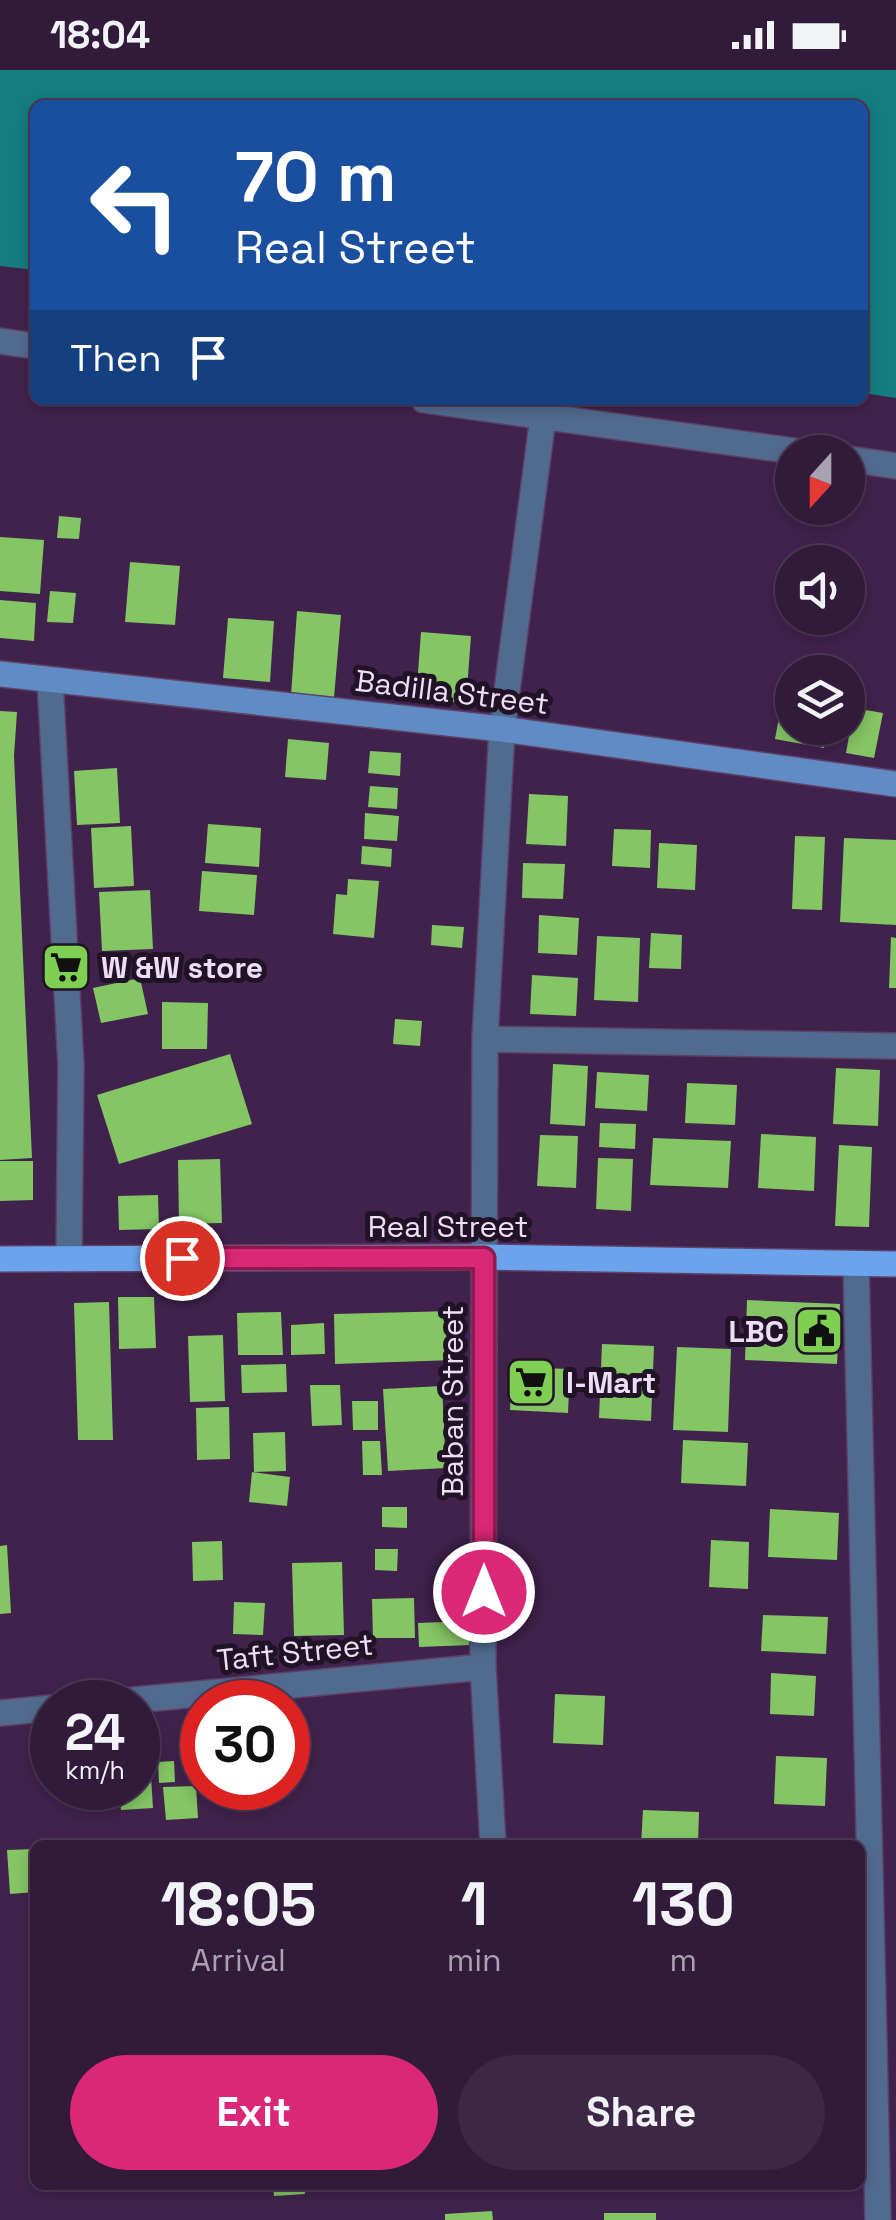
<!DOCTYPE html>
<html lang="en">
<head>
<meta charset="utf-8">
<style>
  :root { --surface:#311a3a; --page:#3d2745; --text:#f1f3f6; --muted:#a8a1af; --line:#4c3854; --accent:#db2777 }
  body { margin:0; font-family:"Space Grotesk",sans-serif; background:var(--page); color:var(--text); height:100vh; display:flex; flex-direction:column; font-size:38px; white-space:nowrap }
  * { box-sizing:border-box; margin:0 }
  p { font-size:32px; color:var(--muted) }
  .icon { flex:none; width:55px; height:55px; fill:none; stroke:currentColor; stroke-width:2; stroke-linecap:round; stroke-linejoin:round }
  .map { position:relative; flex:1; overflow:hidden }
  .details { position:absolute; left:30px; top:1770px; width:835px; height:350px; display:flex; flex-direction:column; background:var(--surface); border-radius:15px; box-shadow:0 5px 15px #0003,0 0 0 2px var(--line) }
  .details>* { flex:none }
  .top-card { position:absolute; left:30px; top:30px; width:838px; height:305px; border-radius:15px; box-shadow:0 5px 15px #0003,0 0 0 2px var(--line); background:#1a4fa0; color:#fff; overflow:hidden }
  .needle { width:65px; rotate:201deg }
  .controls { position:absolute; left:775px; top:365px; display:grid; gap:20px }
  .controls a { display:grid; place-items:center; width:90px; height:90px; border-radius:50%; background:var(--surface); box-shadow:0 5px 15px #0003,0 0 0 2px var(--line); font-size:50px }
  .speed { position:absolute; left:30px; top:1610px; display:flex; gap:20px; font-size:50px; font-weight:700; text-align:center }
  .speed>* { display:grid; place-content:center; width:130px; height:130px; border-radius:50%; background:var(--surface); box-shadow:0 5px 15px #0003,0 0 0 2px var(--line); line-height:1 }
  .speed small { font-size:25px; font-weight:400 }
  .speed .limit { border:15px solid #d22; background:#fff; color:#111 }
  .pin { position:absolute; display:grid; place-items:center; width:85px; height:85px; color:#fff; margin:-42px; border:5px solid #fff; border-radius:50%; box-shadow:0 2px 10px #0007 }
  .me { position:absolute; width:110px; margin:-55px; rotate:0deg; stroke-linejoin:round; filter:drop-shadow(0 0 8px #0008) }
  .turn { display:flex; align-items:center; gap:35px; height:210px; padding:0 40px; font-size:45px }
  .turn .icon { width:130px; height:130px; stroke-width:2.5 }
  .turn b { display:block; font-size:70px; line-height:85px }
  .then { display:flex; align-items:center; height:95px; padding:0 40px; background:#0003; gap:20px; font-size:38px }
  .eta { display:flex; justify-content:space-evenly; align-items:center; height:170px; text-align:center }
  .eta b { font-size:60px; font-weight:700; line-height:70px }
  .cta { display:flex; gap:20px; margin-top:auto; padding:20px 40px }
  .cta a { flex:1; height:115px; border-radius:60px; background:var(--accent); color:#fff; font-size:40px; font-weight:700; line-height:115px; text-align:center }
  .cta a+a { background:var(--page); color:var(--text) }
  .status { display:flex; justify-content:space-between; align-items:center; height:70px; padding:0 50px; background:var(--surface); direction:ltr }
  .status svg { height:28px; fill:currentColor }
  .map>svg:first-child { display:block }
  .water { fill:#137d7f }
  .building { fill:#84c564 }
  .lines { fill:none; stroke-linecap:round; stroke-linejoin:round }
  .street-casing { stroke:#5d4068; stroke-width:28 }
  .secondary-casing { stroke:#5d4068; stroke-width:28 }
  .primary-casing { stroke:#5d4068; stroke-width:28 }
  .street { stroke:#516b8f; stroke-width:25 }
  .secondary { stroke:#608bc4; stroke-width:25 }
  .primary { stroke:#6ca3ed; stroke-width:25 }
  .route-casing { stroke:#8e194d; stroke-width:25 }
  .route { stroke:#db2777; stroke-width:18 }
  .labels { text-anchor:middle; dominant-baseline:central; stroke-width:10; stroke-linejoin:round; paint-order:stroke }
  .street-label { font-size:30px; fill:#efdcf6; stroke:#201326 }
  .poi-label { font-size:30px; font-weight:bold; fill:#efdcf6; stroke:#201326; text-anchor:start }
</style>
</head>
<body>
<div class="status"><b>18:04</b><svg viewBox="0 0 49 12"><path d="M0 12V9h3v3zM5 12V6h3v6zM10 12V3h3v9zM15 12V0h3v12zM26 1h20v11H26zM47 4h2v5h-2z"/></svg></div>
<div class="map">
<svg width="896" height="2150" viewBox="0 0 896 2150">
  <rect width="100%" height="100%" fill="#41224d"/>
  <path class="water" d="M0,0H896V328L863,323L862,35H35V200L0,196Z"/>
  <path class="building" d="M59,446L81,448L79,469L57,468Z
    M0,467L44,470L40,524L0,521Z
    M130,492L180,496L175,555L125,552Z
    M50,521L76,523L73,553L47,552Z
    M0,530L36,533L34,571L0,568Z
    M297,541L341,545L334,628L291,625Z
    M228,548L274,551L270,612L223,608Z
    M421,562L471,566L466,633L416,629Z
    M784,621L792,622V658H828L824,678L775,669Z
    M854,638L883,643L874,688L846,683Z
    M0,641L17,642L14,686L32,1088L0,1090Z
    M288,669L329,673L326,710L285,707Z
    M370,681L401,683L400,706L368,703Z
    M117,698L120,753L77,755L74,701Z
    M370,716L398,718L397,739L368,737Z
    M529,724L568,726L566,776L526,774Z
    M365,743L399,746L397,771L364,769Z
    M208,754L261,758L259,797L205,793Z
    M131,756L134,816L94,818L91,758Z
    M614,759L651,760L650,798L612,796Z
    M795,766L825,767L822,840L792,839Z
    M844,768L896,770V855L840,852Z
    M659,773L697,775L695,820L657,818Z
    M362,776L392,779L391,797L361,794Z
    M523,793L565,794L563,829L522,828Z
    M202,801L257,805L254,845L199,841Z
    M348,809L379,811L374,868L333,864L336,824L347,825Z
    M150,820L153,879L102,881L99,822Z
    M539,845L579,848L577,885L538,883Z
    M432,855L464,857L462,878L431,875Z
    M651,863L682,865L681,899L649,898Z
    M597,866L640,868L638,932L594,930Z
    M891,867L896,868V918H889Z
    M532,905L578,908L576,946L530,944Z
    M140,908L148,944L101,953L93,918Z
    M162,932L208,933L207,979H162Z
    M395,949L422,951L420,976L393,974Z
    M230,984L252,1054L119,1094L97,1025Z
    M553,994L588,996L585,1056L550,1054Z
    M836,998L880,1000L878,1056L833,1054Z
    M597,1002L649,1005L647,1041L595,1038Z
    M687,1013L737,1015L735,1055L685,1053Z
    M600,1053L636,1054L635,1079L599,1077Z
    M761,1064L816,1067L814,1121L758,1118Z
    M540,1065L578,1066L576,1118L537,1116Z
    M653,1068L731,1071L728,1118L650,1115Z
    M839,1075L872,1077L869,1157L835,1156Z
    M598,1088L633,1089L631,1141L596,1139Z
    M220,1089L222,1153L179,1154L178,1090Z
    M0,1091H33V1130L0,1131Z
    M158,1125L159,1159L119,1160L118,1126Z
    M118,1227H154L156,1278L119,1279Z
    M747,1230L840,1234L837,1294L745,1290Z
    M109,1232L113,1370H78L74,1233Z
    M454,1241L455,1290L335,1294L334,1244Z
    M281,1242L283,1285H238L237,1243Z
    M324,1253L325,1284L291,1285V1255Z
    M223,1265L225,1331L190,1332L188,1266Z
    M602,1274L654,1276L651,1351L599,1348Z
    M677,1277L731,1279L728,1362L673,1360Z
    M286,1294L287,1322L242,1323L241,1295Z
    M512,1297L570,1299L568,1343L510,1340Z
    M310,1315H340L342,1355L312,1356Z
    M442,1316L446,1398L388,1401L383,1319Z
    M352,1331H378V1360H353Z
    M229,1337L230,1389L197,1390L196,1338Z
    M285,1362L286,1401L254,1402L253,1363Z
    M683,1370L748,1373L746,1416L681,1413Z
    M362,1371H380L382,1405H363Z
    M252,1402L290,1407L287,1436L249,1432Z
    M382,1437H407V1458L382,1457Z
    M770,1439L839,1443L837,1490L768,1487Z
    M711,1470L749,1472L748,1519L709,1517Z
    M222,1471L223,1510L193,1511L192,1472Z
    M7,1475L11,1543L0,1544V1476Z
    M375,1479H398L397,1501L375,1500Z
    M342,1492L344,1565L294,1566L292,1493Z
    M414,1528L415,1568H373L372,1529Z
    M234,1532L265,1533L263,1565L233,1564Z
    M763,1545L828,1547L826,1584L761,1581Z
    M469,1551L470,1575L419,1577L418,1553Z
    M771,1603L816,1606L814,1646L770,1644Z
    M555,1624L605,1626L603,1675L553,1673Z
    M149,1675L153,1738L121,1740L119,1718H138V1676Z
    M776,1686L827,1688L825,1736L774,1734Z
    M174,1691L175,1712L159,1713L158,1692Z
    M196,1716L198,1748L166,1750L163,1717Z
    M643,1740L699,1742L698,1775H641Z
    M35,1779V1822L10,1824L7,1780Z
    M273,2115H304L305,2124L274,2126Z
    M492,2141L493,2150H445V2144Z
    M604,2143H656V2150H604Z"/>
  <g class="lines">
    <g class="street-casing">
      <path id="street" d="M0,271L35,276
        M424,330L801,382
        M848,389L896,396
        M50,610L71,996L69,1189
        M485,969L896,976
        M856,1194L878,2150
        M113,1632L483,1597
        M0,1643L52,1638
        M493,1775L483,1597L485,969L502,659L543,347"/>
    </g>
    <g class="secondary-casing">
      <path id="secondary" d="M0,604L502,659L896,714"/>
    </g>
    <g class="primary-casing">
      <path id="primary" d="M0,1189L484,1187L896,1194"/>
    </g>
    <use href="#street" class="street"/>
    <use href="#secondary" class="secondary"/>
    <use href="#primary" class="primary"/>
  </g>
  <g class="lines">
    <g class="route-casing">
      <path id="route" d="M182,1188H484V1522"/>
    </g>
    <use href="#route" class="route"/>
  </g>
  <defs>
    <g id="supermarket-square" transform="scale(2.5)"><rect x="-9" y="-9" width="18" height="18" rx="4" fill="#7fd052" stroke="#201326"/><path d="M-6-5.5h2.5l.6 2H6L4.5 2H-2.5L-4.4-4H-6ZM-1.5 3.2a1.3 1.3 0 1 0 .1 0ZM3 3.2a1.3 1.3 0 1 0 .1 0Z" fill="#111"/></g>
    <g id="civic-square" transform="scale(2.5)"><rect x="-9" y="-9" width="18" height="18" rx="4" fill="#7fd052" stroke="#201326"/><path d="M-.6-6.5H3V-4.5H.6V-3L4-1V1h2V6H-6V1h2V-1L-.6-3ZM-1.2 2.5V6h2.4V2.5Z" fill="#111"/></g>
  </defs>
  <g fill-rule="evenodd">
    <use href="#supermarket-square" x="66" y="897"/>
    <use href="#civic-square" x="819" y="1261"/>
    <use href="#supermarket-square" x="531" y="1312"/>
  </g>
  <g class="labels">
    <g class="street-label">
      <text transform="translate(452 622) rotate(7)">Badilla Street</text>
      <text x="448" y="1156">Real Street</text>
      <text transform="translate(452 1331) rotate(-90)">Baban Street</text>
      <text transform="translate(295 1582) rotate(-6)">Taft Street</text>
    </g>
    <g class="poi-label">
      <text x="101" y="897">W &amp;W store</text>
      <text x="784" y="1261" text-anchor="end">LBC</text>
      <text x="566" y="1312">I-Mart</text>
    </g>
  </g>
</svg>
<div class="controls">
<a><svg class="needle" viewBox="-14 -14 28 28"><path d="M0-13l5 13h-10z" fill="#e53935"/><path d="M0 13l5-13h-10z" fill="#a8a1af"/></svg></a>
<a><svg class="icon" aria-label="sound" viewBox="0 0 24 24"><path d="M4 9h4l5-4v14l-5-4H4zM17 9q2 3 0 6"/></svg></a>
<a><svg class="icon" aria-label="layers" viewBox="0 0 24 24"><path d="M12 4l9 5-9 5-9-5zM3 14l9 5 9-5"/></svg></a>
</div>
<div class="speed"><div>24<small>km/h</small></div><div class="limit">30</div></div>
<div class="pin" style="left:182px;top:1188px;background:#d93025"><svg class="icon" aria-label="arrive" viewBox="0 0 24 24"><path d="M6 21V4h12l-3 4 3 4H6"/></svg></div>
<svg class="me" style="left:484px;top:1522px" viewBox="-20 -20 40 40"><circle r="17" fill="#db2777" stroke="#fff" stroke-width="3"/><path d="M0-11L8 9 0 5-8 9z" fill="#fff"/></svg>
<div class="top-card">
<div class="turn"><svg class="icon" aria-label="left" viewBox="0 0 24 24"><path d="M17 20v-9H6M10 6l-5 5 5 5"/></svg><div><b>70 m</b>Real Street</div></div>
<div class="then">Then<svg class="icon" aria-label="arrive" viewBox="0 0 24 24"><path d="M6 21V4h12l-3 4 3 4H6"/></svg></div>
</div>
<section class="details">
<div class="eta">
<div><b>18:05</b><p>Arrival</p></div>
<div><b>1</b><p>min</p></div>
<div><b>130</b><p>m</p></div>
</div>
<div class="cta"><a>Exit</a><a>Share</a></div>
</section>
</div>
</body>
</html>
